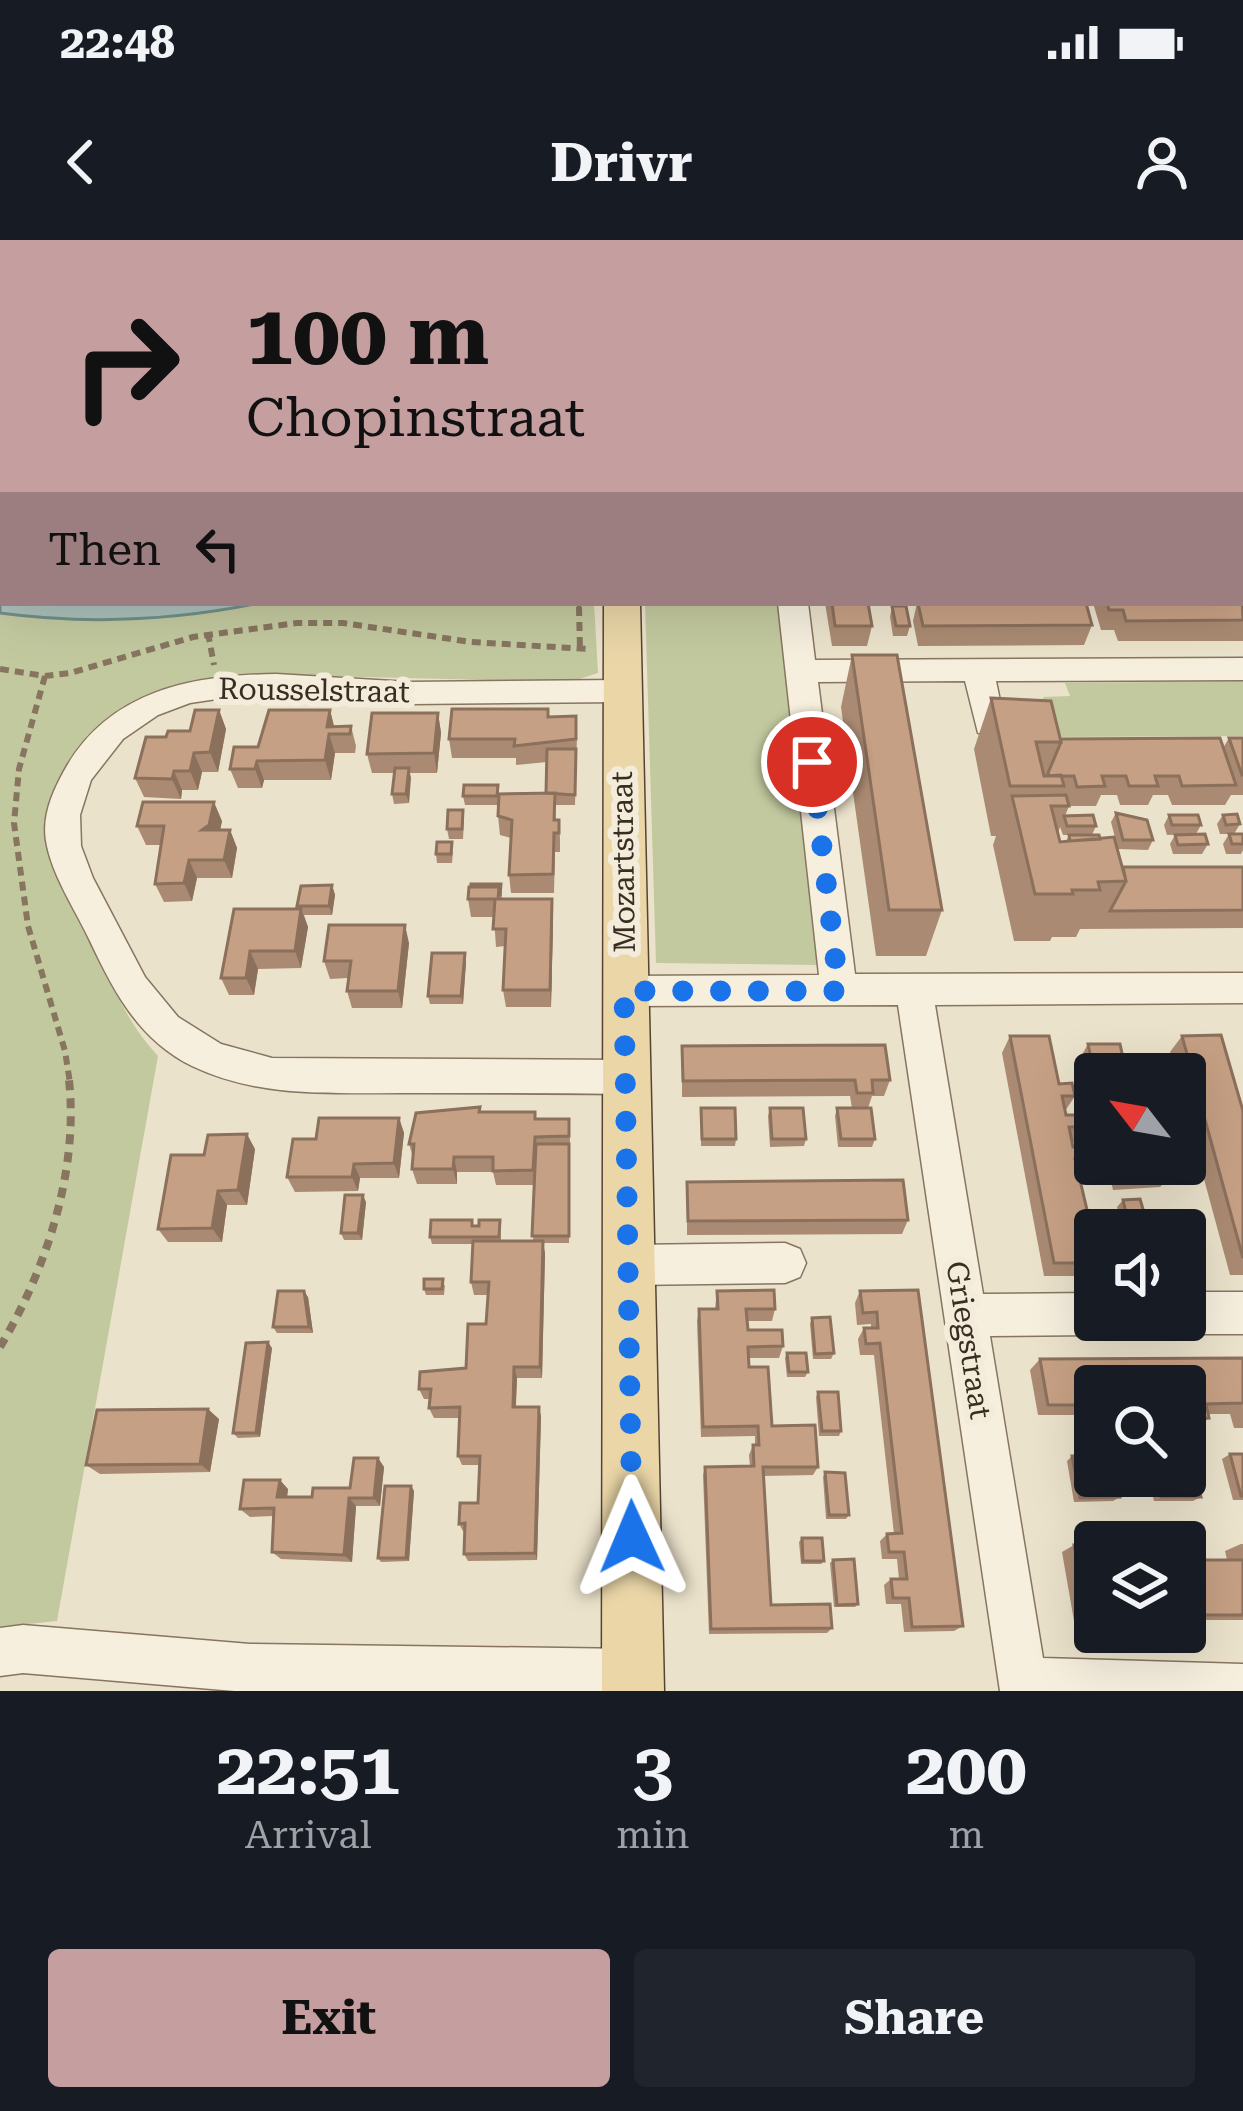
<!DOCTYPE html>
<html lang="en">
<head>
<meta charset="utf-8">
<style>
  :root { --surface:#171b24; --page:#20242c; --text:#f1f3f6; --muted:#9ea1a6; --accent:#c59ea0 }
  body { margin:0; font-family:"Roboto Serif",serif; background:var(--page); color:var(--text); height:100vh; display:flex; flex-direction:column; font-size:45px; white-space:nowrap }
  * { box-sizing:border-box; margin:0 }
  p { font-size:39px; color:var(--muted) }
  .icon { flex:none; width:66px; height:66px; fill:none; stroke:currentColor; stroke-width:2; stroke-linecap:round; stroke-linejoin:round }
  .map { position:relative; height:1451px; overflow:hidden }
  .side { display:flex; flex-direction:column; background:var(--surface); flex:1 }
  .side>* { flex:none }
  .banner { position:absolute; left:0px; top:0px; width:1245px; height:366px; box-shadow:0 12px 48px #0002; background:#c59ea0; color:#111; overflow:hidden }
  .needle { width:78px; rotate:301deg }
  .fabs { position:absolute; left:1074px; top:813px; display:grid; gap:24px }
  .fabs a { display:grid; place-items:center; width:132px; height:132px; border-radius:12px; background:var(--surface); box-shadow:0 12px 48px #0002; font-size:60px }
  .pin { position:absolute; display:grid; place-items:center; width:102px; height:102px; color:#fff; margin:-51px; border:6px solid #fff; border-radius:50%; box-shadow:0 3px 12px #0007 }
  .me { position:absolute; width:132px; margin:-66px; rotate:359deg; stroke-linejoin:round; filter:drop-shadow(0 0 9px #0008) }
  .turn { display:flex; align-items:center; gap:42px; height:252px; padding:0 48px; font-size:54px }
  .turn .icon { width:156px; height:156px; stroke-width:2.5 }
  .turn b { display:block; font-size:84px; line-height:102px }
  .then { display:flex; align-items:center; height:114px; padding:0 48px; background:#0003; gap:24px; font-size:45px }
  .eta { display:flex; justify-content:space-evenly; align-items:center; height:204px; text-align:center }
  .eta b { font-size:72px; font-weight:700; line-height:84px }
  .action { display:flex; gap:24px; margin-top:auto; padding:24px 48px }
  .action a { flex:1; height:138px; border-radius:12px; background:var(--accent); color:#111; font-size:48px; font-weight:700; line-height:138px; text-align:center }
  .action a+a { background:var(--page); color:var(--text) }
  .status { display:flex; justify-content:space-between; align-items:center; height:84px; padding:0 60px; background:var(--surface); direction:ltr }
  .status svg { height:33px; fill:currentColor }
  header { display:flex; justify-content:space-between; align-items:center; height:156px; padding:0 48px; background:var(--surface); font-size:54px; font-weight:700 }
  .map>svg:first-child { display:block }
  .green { fill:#c3c99f }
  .water { fill:#abc0ba; stroke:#728e88; stroke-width:3 }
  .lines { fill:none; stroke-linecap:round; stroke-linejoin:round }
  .minor-casing { stroke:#877560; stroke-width:3 }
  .major-casing { stroke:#554434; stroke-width:3 }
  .path-far2 { stroke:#877560; stroke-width:4.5; stroke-dasharray:6 4.5; stroke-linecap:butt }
  .path-far1 { stroke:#877560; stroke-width:6; stroke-dasharray:9 6; stroke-linecap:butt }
  .path { stroke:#877560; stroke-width:8; stroke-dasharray:10 8; stroke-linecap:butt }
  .minor { fill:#f6efde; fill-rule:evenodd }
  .major { fill:#ead6a7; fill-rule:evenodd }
  .wall { fill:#aa8a72; fill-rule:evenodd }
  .shaded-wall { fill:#8b705c }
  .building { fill:#c6a084; stroke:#8b705c; stroke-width:3 }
  .route { stroke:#1a73e8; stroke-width:21; stroke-dasharray:0 37.8 }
  .labels { text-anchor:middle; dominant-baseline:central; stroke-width:12; stroke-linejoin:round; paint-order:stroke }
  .street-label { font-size:30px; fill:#392d22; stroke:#f3ecda }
</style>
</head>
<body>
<div class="status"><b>22:48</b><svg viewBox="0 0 49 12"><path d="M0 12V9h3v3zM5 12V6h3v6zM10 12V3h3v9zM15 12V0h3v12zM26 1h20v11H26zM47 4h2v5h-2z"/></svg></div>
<header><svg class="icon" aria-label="back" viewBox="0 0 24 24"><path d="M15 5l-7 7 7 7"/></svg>Drivr<svg class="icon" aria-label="person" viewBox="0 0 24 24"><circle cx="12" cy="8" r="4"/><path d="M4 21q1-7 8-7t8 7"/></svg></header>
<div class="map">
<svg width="1243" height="1451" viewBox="0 0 1243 1451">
  <rect width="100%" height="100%" fill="#ebe2cb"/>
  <path class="green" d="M0,331L3,363H594L598,433L570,442L228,434L161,452L66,535C84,631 89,742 158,816L57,1381L0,1387Z
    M645,363H779L817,725L656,723Z
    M1243,441V496L1054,497L1043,457L1070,456L1065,443Z"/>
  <path class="water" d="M0,321L3,363H260C172,381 89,385 0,373Z"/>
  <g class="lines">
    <g class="minor-casing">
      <path id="minor" d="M421,0H446L449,3H424Z
        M732,0H756V3H732Z
        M829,0H853V3H829Z
        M0,176L3,177V195L0,194Z
        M0,224H3V242H0Z
        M778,363H808L815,420L1243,418V440L996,441L1005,485L1000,493H978L965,441L818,442L855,734L1243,733V763L935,765L983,1054L1095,1053V1080H1114L1110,1089L1095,1095L990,1096L1043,1418L1243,1424V1451H1000L898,765L624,766L611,762L606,751L611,740L624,736L819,735Z
        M276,434L410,442L621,440L632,443L637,451L632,459L621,462L410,464L230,457L190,463L158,475L123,499L91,540L80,575L81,606L93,638L145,737L178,777L221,804L272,818L627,820L640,825L646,837L640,849L627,854C557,853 487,853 416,853C340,852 263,860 192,826C139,800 114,752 90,701C75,669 52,636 46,601C42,576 52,553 64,531C108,451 191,435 276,434Z
        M785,1003L800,1009L806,1023L800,1037L785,1043L629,1045L614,1039L608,1025L614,1011L629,1005Z
        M1185,1052H1243V1094H1185L1170,1088L1167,1080H1185Z
        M23,1385L250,1404L633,1409L650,1416L657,1433L648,1451H235L23,1433L0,1436V1388Z"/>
    </g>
    <g class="major-casing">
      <path id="major" d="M596,0H624V3H596Z
        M604,363H640L664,1451H602Z"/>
    </g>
    <path class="path-far2" d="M579,363V370"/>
    <path class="path-far1" d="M579,367L580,409
      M208,393L214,425
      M0,429L45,436L70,433L193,397L297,383H343L471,402L588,409
      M45,436L19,529L14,583L28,686L65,811L70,843"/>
    <path class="path" d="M0,1107C46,1030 79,931 69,840"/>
    <use href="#minor" class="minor"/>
    <use href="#major" class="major"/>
  </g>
  <path class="wall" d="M0,0H347V3H3V43H0Z
    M1243,355V401H1118L1114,390H1101L1093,363H1242Z
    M825,363H868L872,386L867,406H832Z
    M917,363H1086L1092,385L1084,405L918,406L913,381Z
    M892,366L910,386L907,396H893L890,377Z
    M852,415L942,670L926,716H876L841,467Z
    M991,458L1061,499L1223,508L1229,498H1243V555H1231L1225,565H1172L1168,555H1153L1148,565H1120L1117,555H1101L1096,566H1069L1065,576L1096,586L1092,595L1100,599L1123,627H1243V688L1080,689L1076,697H1052L1050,701H1014L993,605L996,596H991L974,509ZM1060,587L1063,595H1069L1066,601L1060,602L1058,593Z
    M219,470L226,489L218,532H202L198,550H182L181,559L144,557L135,538L166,497L190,491Z
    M330,470L334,487L351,486L356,506L355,513H335L331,540H264L262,548H238L230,529L258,507Z
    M438,473L441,493L437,533H410L409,563L394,564L392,554L394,533H372L367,514Z
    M549,477L577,496L575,565H555L556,580H559L560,599V612H555L554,653H511L509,635L511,598L500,595L498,576L546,553L547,522L516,525V518H452L449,499Z
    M498,545V565H465L463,556Z
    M1116,573L1153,600L1148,610L1118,609L1111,582Z
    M1169,575L1201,585L1196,594L1167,595L1164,585Z
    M1223,575L1240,584L1234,594H1220L1217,584Z
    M464,580L463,599H449L447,589Z
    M222,581L220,590H230L237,608L232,638H197L192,661L164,662L155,644L161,605H146L137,586Z
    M1229,594H1243V610L1241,614H1226L1223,604Z
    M1175,595L1208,604L1202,614H1173L1170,604Z
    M453,611L452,623H437L436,614Z
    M501,644L502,659L553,677L551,767H506L503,750L505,706L496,707L494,677H471L468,659Z
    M332,645L335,655L332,675H304L308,687L301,728L258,729L254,755H229L221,738L298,669L297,666Z
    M409,703L402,768H352L347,751L348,738L330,739L324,721Z
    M465,713L466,722L463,764H430L428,756Z
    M1010,796L1075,856L1065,871L1066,875L1086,887L1076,902H1072L1073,907L1088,919L1078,933L1088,974L1108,986L1105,990H1095V1000H1093L1095,1027L1087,1036H1044L1002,813Z
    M1182,796L1243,871V1035H1230L1185,869V834H1176L1170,812Z
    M1088,804L1123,818L1119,824L1125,834H1095V841H1089L1083,813Z
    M682,806L890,840L884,856H872L868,868L875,899L872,907H838L835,876L837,868H852L850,856L682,857Z
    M480,867L481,872L536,879L570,894L569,1003H543L545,1014L542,1138H517L516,1167H539L541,1177L537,1320L468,1321L464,1314L465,1291H463L459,1284L478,1263L480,1225H462L458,1216L460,1178H434L429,1168L430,1159H424L419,1149L466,1128L486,1084L488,1055H474L471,1042L473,1004H432L430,997L500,980L501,1001H533L534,945H496L493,932H457V944H417L412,929L413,917L409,904Z
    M701,868L736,899L735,906H701Z
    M770,868L806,899L804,906L770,907L768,876Z
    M399,878L404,893L399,938H360L358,951L295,952L287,937L316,899Z
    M255,909L247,965H227L222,1002H168L158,989L204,915Z
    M1107,924H1150L1167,940L1160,947L1113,950Z
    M687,942L908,980L902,994L687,995Z
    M1123,960L1145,976L1166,990H1122L1117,967Z
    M366,962L362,1000H344L341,993Z
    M445,1045L444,1055H426L424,1049Z
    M918,1050L963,1386L954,1391L904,1392L901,1364H886L884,1345L891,1339H899L897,1319H882L880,1301L887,1294H894L874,1115H860L858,1099L864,1088H871V1084L857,1085L855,1063L860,1051Z
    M717,1051L775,1069L772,1081H747L748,1090L783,1106L779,1118H749V1127L772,1186L818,1227L813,1235L763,1236L771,1365L832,1388L827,1393L709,1394L703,1235L705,1227L750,1226L749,1215L753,1205H755V1196L701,1197L697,1081L699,1069H715Z
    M308,1057L313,1093H277L273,1087Z
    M812,1078L834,1113L831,1119H813L810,1084Z
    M272,1108L260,1197L238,1198L233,1193Z
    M787,1113L808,1132L805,1137H787L785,1118Z
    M1243,1118V1188H1234L1230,1174H1208L1209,1178L1194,1188H1185V1146H1095V1175H1038L1030,1130L1040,1119Z
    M818,1152L841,1191L839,1196H819L816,1157Z
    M219,1179L210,1232L100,1234L86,1225Z
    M1230,1214H1243V1260H1233L1222,1219Z
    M1072,1216L1120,1257L1113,1261L1074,1262L1067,1221Z
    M378,1218L384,1227L380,1266H356L352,1322L281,1319L272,1312L274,1276L250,1277L240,1269L288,1249L287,1257H312L350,1248Z
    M825,1232L849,1275L846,1279H826L823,1237Z
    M1148,1236H1185L1201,1257L1193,1261H1154Z
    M411,1246L414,1251L409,1321L381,1322L378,1318Z
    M802,1298L824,1321L821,1324H801L799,1302Z
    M1241,1304H1243V1380H1185V1320H1227L1225,1311Z
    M1074,1305L1095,1321V1381H1074L1062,1312Z
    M833,1320L858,1364L855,1367H834L830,1323Z"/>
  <path class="shaded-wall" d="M219,470L226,489L218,532L210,512Z
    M330,470L335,490L329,494L335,513L331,540L325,520Z
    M438,473L441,493L437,533L434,513Z
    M194,513L202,532L198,550L190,531Z
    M257,521L264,540L262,548L255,529Z
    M409,528L411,538L409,563L406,554Z
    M174,531L182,550L181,559L172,539Z
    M214,562L222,581L217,604L202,590Z
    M230,590L237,608L232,638L224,620Z
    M189,620L197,638L192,661L184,643Z
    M332,645L335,655L332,675L329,666Z
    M552,659L553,677L551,767L550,750Z
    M301,669L308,687L301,728L295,711Z
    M405,685L409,703L402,768L398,751Z
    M250,711L258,729L254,755L246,738Z
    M465,713L466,722L463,764L461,756Z
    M399,878L404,893L399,938L394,923Z
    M247,894L255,909L247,965L238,950Z
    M454,917L457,932V944L453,929Z
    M354,924L360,938L358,951L352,937Z
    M218,951L227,965L222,1002L212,988Z
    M363,955L366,962L362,1000L358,993Z
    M543,1001L545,1014L542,1138L540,1127Z
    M304,1051L308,1057L313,1093L309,1087Z
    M268,1102L272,1108L260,1197L256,1193Z
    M514,1127L517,1138L515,1177L513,1167Z
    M539,1167L541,1177L537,1320L535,1313Z
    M208,1169L219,1179L210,1232L200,1224Z
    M378,1218L384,1227L380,1266L374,1258Z
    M280,1240L288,1249L286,1265L277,1257Z
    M411,1246L414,1251L409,1321L406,1318Z
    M349,1258L356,1266L352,1322L344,1315Z"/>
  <path class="building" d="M90,0H337L323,1L318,3H37V1Z
    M675,0H719V2L675,3Z
    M770,0H815V1L770,3Z
    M891,0H926V3H874Z
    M950,0H1004L1005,3H951Z
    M1029,0H1083L1084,3H1030Z
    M1109,0H1163L1164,3H1110Z
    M1188,0H1212L1213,3H1189Z
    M1242,355L1243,380L1126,381L1123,370H1109L1107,363H1242Z
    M832,363H868L872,386H835Z
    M918,363H1086L1092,385L923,386Z
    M892,366H906L910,386H896Z
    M852,415H897L942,670H889Z
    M991,458L1051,461L1061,502H1036L1044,536L1061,535L1064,546H1010Z
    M452,469H548V477L576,476V499L514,506L515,499H449Z
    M195,470H219L210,512L194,513L190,531H174L172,539L135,538L146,497H166L168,491H190Z
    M269,470H330L327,487L351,486L350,494H329L325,520L257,521L255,529H230L234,507H258Z
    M372,473H438L434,513L367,514Z
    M1220,498L1236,545L1182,546L1179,536H1155L1158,546H1129L1126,536H1102L1105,546L1077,547L1074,536H1049L1048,533L1061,502V499Z
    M1229,498H1243V535H1242Z
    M547,509H576L575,555L546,553Z
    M395,528H409L406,554H392Z
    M464,545H498L497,556H463Z
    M555,553L554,580H559V593H554L553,634L509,635L512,580L498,576L499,554Z
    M1066,555L1069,566H1051L1060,602L1114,597L1126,641L1098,642L1100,650H1072L1073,654H1035L1012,556Z
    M143,562H214L209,585L202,590H230L224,620H189L184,643L155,644L164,586H137Z
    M448,570H463L462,589H447Z
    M1116,573L1147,580L1153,600H1123Z
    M1237,574L1240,584L1226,585L1223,575Z
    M1093,575L1096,586H1067L1064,576Z
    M1169,575H1198L1201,585H1172Z
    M1205,594L1208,604L1178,605L1175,595Z
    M1229,594H1243V604H1232Z
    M1069,595H1099L1100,599L1070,601Z
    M437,602H452L451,614H436Z
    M1123,627H1243V670L1110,671L1126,641Z
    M471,644H501L500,656L499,647H471Z
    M332,645L329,666H297L301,646Z
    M469,647H499L498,659H552L550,750H503L506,689H493L495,659H468Z
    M234,669H301L295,711H250L246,738H221Z
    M329,685H405L398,751H347L351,721H324Z
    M432,713H465L461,756H428Z
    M1221,795L1243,871V1018L1182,796Z
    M1010,796H1049L1059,844L1072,843L1075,856H1062L1066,875H1083L1086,887H1069L1073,907H1086L1088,919H1075L1088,974L1105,973L1108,986H1090L1095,1009V1023H1054Z
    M1088,804H1120L1123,818H1107L1108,824H1124L1126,833H1094Z
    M885,805L890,840H872L873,853H857L855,840L683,841L682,806Z
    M480,867L479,872H535V879H569V896L535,897L533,930L493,931V917H454L453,929H412L414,904H409L416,873Z
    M701,868H735L736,899H702Z
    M770,868H803L806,899H772Z
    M837,868H871L875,899H841Z
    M319,878H399L394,923L354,924L352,937H287L293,899H316Z
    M247,894L238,950L218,951L212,988L158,989L171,915H204L208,895Z
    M536,904H569V996H532Z
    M1115,924L1163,926L1167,940L1119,943Z
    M903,940L908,980L688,981L687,942Z
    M345,955H363L358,993H341Z
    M1140,959L1145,976L1162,977L1166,990H1130L1123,960Z
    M431,980H472V986H479V980H500L499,997H430Z
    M473,1001H543L540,1127H514L513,1167H539L535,1313L464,1314L465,1283L459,1284L460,1263H478L480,1216H458L460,1167L429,1168L431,1149H419L420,1132L466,1128L468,1084H486L489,1042H471Z
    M424,1039H443L442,1049H424Z
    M774,1050L775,1069H746L748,1090H782L783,1106L748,1107L749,1127H768L772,1186L815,1185L818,1227H763L771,1365L830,1364L832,1388L711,1389L705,1227L754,1226L753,1205H759L758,1186L703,1187L699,1069H718L717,1051Z
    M918,1050L963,1386L912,1387L909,1358H893L891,1339H907L904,1312H889L887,1294L902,1293L892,1207L880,1103L866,1104L864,1088H878L877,1072L863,1073L860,1051Z
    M278,1051H304L309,1087H273Z
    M830,1077L834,1113L815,1114L812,1078Z
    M268,1102L256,1193H233L246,1103Z
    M787,1113H806L808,1132H789Z
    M1243,1118V1163L1206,1164L1209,1178L1193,1179L1190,1164H1185V1146H1095V1165H1048L1040,1119Z
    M818,1152H838L841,1191H822Z
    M208,1169L200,1224L86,1225L97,1170Z
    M1230,1214H1243V1256H1241Z
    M1185,1215H1190L1201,1257H1161L1156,1236H1185Z
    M1072,1216H1095V1236H1116L1120,1257L1080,1258Z
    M354,1218H378L374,1258H349L344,1315L272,1312L274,1268L240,1269L244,1240H280L277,1257H312L313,1248H350Z
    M825,1232L845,1233L849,1275H829Z
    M385,1246H411L406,1318H378Z
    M802,1298H822L824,1321H803Z
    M1074,1305H1091L1095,1321V1376H1087Z
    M854,1319L858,1364L837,1365L833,1320Z
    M1185,1320H1243V1375H1185Z"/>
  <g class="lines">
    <path class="route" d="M632,1297L624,751H839L812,522"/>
  </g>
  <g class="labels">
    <g class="street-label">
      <text transform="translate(314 450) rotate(1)">Rousselstraat</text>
      <text transform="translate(623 622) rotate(-91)">Mozartstraat</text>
      <text transform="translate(969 1100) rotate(81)">Griegstraat</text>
    </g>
  </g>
</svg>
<div class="fabs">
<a><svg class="needle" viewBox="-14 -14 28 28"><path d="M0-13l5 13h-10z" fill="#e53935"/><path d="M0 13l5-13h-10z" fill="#9ea1a6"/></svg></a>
<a><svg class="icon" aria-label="sound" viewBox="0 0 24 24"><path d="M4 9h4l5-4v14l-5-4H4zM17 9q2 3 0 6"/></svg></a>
<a><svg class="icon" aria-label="search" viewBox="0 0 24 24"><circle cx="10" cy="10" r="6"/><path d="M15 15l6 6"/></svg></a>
<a><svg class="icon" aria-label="layers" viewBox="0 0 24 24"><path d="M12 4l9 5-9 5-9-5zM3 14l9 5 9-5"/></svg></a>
</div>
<div class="pin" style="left:812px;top:522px;background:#d93025"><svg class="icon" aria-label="arrive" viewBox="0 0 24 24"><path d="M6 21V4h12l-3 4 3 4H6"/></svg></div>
<svg class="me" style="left:632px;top:1297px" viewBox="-20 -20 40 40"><path d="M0-17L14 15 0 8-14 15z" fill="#1a73e8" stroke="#fff" stroke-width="4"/></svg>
<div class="banner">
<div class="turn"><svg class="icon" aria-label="right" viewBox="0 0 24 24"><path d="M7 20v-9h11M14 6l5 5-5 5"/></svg><div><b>100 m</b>Chopinstraat</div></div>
<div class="then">Then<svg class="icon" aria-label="left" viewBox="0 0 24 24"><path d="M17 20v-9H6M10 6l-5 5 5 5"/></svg></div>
</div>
</div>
<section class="side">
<div class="eta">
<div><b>22:51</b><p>Arrival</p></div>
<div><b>3</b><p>min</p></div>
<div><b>200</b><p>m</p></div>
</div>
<div class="action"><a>Exit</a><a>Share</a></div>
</section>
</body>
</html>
